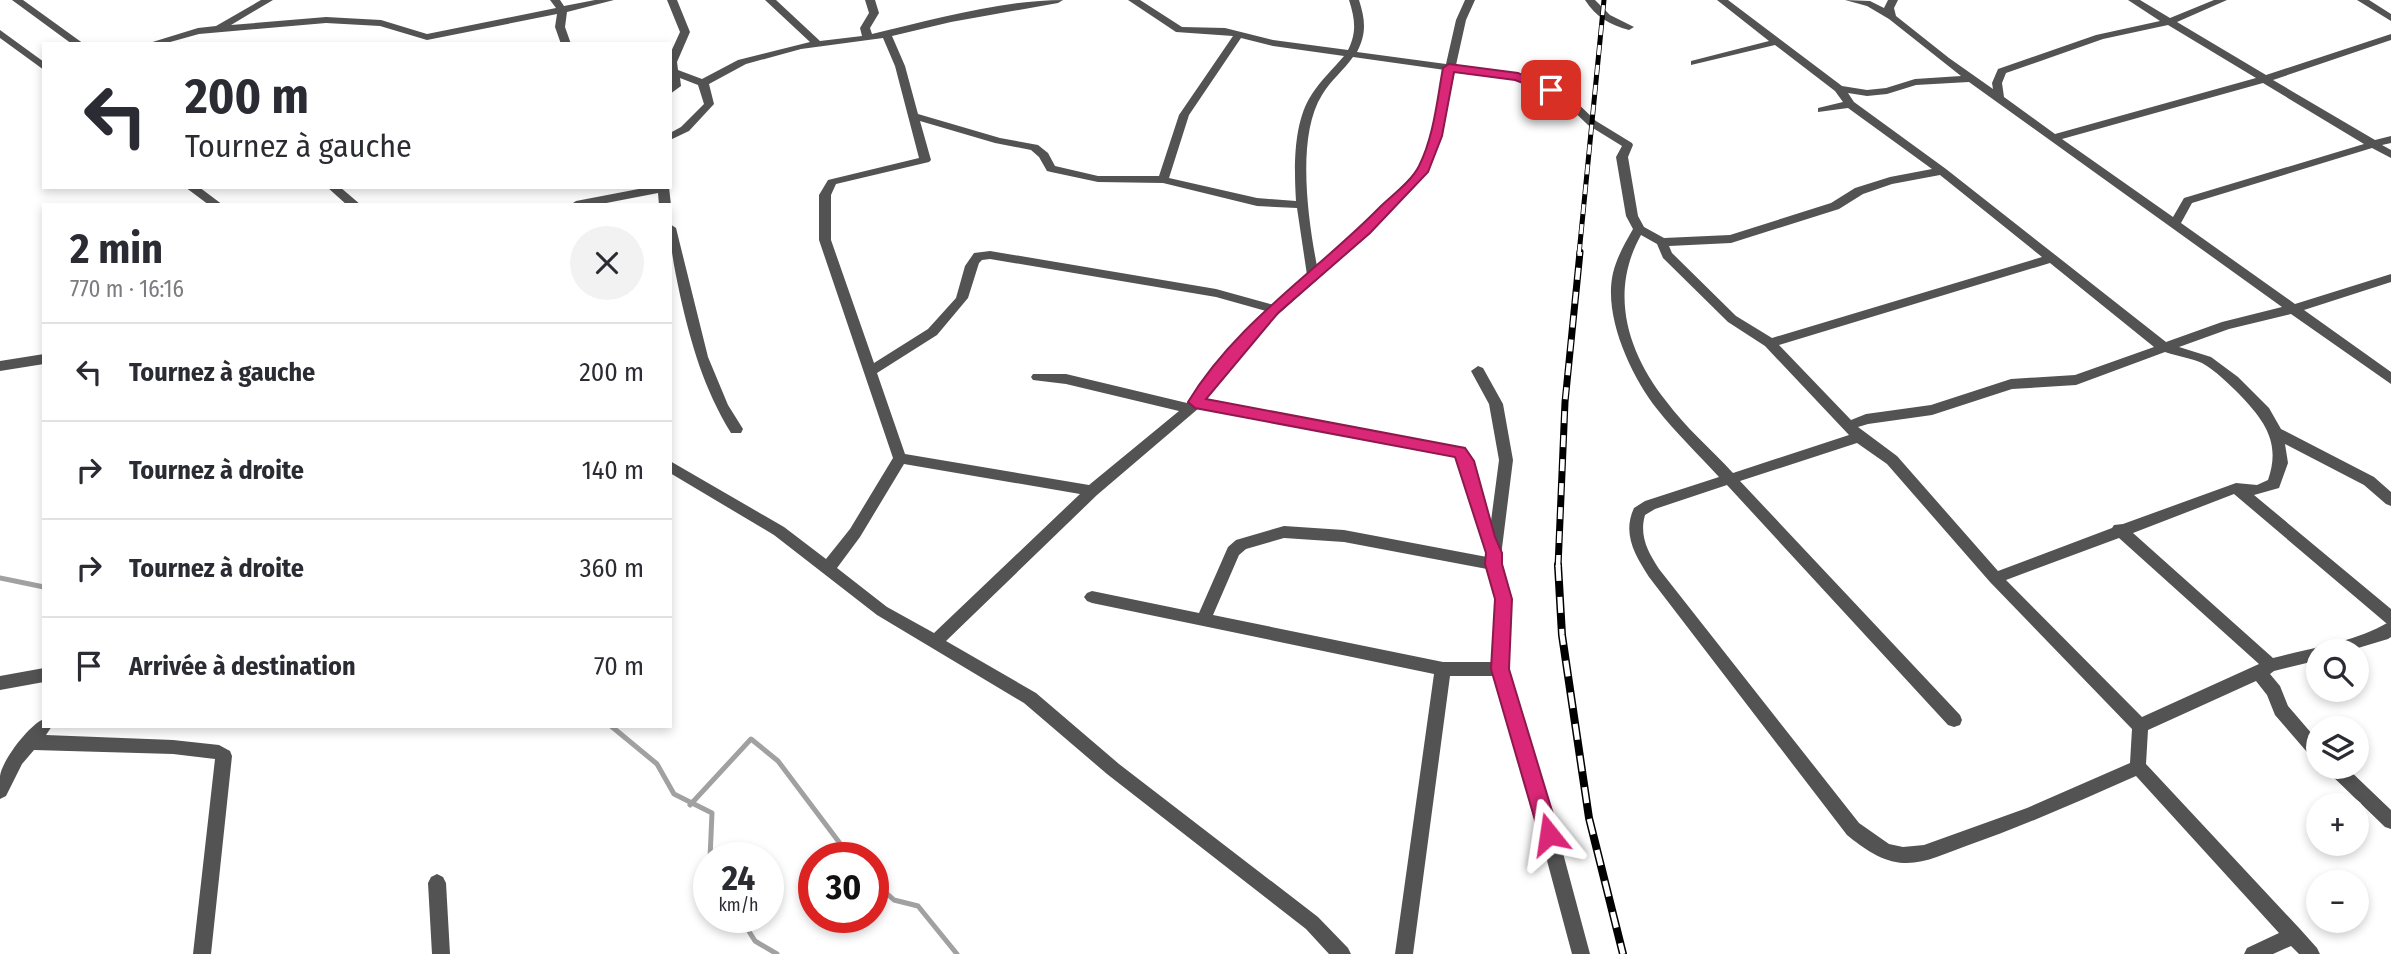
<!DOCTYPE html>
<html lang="fr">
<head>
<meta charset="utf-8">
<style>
  :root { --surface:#fff; --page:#f2f2f3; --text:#2b2b33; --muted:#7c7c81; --line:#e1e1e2 }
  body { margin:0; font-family:"Fira Sans Condensed",sans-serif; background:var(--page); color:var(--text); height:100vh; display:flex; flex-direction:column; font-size:26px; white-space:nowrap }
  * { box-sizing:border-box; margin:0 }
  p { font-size:23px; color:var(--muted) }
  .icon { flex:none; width:38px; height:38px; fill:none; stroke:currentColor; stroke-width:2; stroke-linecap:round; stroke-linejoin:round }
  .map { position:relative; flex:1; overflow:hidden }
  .sheet { position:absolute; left:42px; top:203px; width:630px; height:525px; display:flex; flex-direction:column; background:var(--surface); border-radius:0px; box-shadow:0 4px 10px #0003 }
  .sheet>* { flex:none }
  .guide { position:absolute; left:42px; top:42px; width:630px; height:147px; border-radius:0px; box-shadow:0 4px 10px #0003; background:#fff; color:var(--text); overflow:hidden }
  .controls { position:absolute; left:2306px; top:639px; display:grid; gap:14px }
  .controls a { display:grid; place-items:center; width:63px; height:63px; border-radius:50%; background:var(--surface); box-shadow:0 4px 10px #0003; font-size:35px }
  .speed { position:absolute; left:693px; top:842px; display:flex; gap:14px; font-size:35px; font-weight:700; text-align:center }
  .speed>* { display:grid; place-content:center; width:91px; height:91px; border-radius:50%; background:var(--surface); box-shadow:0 4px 10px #0003; line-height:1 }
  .speed small { font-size:18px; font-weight:400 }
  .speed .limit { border:10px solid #d22; background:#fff; color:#111 }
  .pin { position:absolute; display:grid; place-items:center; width:60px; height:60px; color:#fff; margin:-30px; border-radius:14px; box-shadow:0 4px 10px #0006 }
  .me { position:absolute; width:77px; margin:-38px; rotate:345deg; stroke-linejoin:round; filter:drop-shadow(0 0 5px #0008) }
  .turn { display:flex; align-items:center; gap:24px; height:147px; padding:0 28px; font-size:32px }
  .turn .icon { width:91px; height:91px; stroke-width:2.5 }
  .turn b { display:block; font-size:49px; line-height:60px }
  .round { display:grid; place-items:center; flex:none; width:74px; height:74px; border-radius:37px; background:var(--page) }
  .head { display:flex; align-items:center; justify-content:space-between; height:119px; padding:0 28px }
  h1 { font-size:42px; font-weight:700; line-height:52px }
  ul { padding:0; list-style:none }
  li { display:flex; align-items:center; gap:21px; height:98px; padding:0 28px; border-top:2px solid var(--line) }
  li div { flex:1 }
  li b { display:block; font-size:26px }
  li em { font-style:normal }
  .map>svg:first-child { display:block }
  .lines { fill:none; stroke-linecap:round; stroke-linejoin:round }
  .stream { stroke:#a1a1a1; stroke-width:5 }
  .minor { fill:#535353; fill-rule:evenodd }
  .rail-far2-casing { stroke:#000; stroke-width:5 }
  .rail-far1-casing { stroke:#000; stroke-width:7 }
  .rail-casing { stroke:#000; stroke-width:8 }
  .rail-far2 { stroke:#fff; stroke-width:3.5; stroke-dasharray:10; stroke-linecap:butt }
  .rail-far1 { stroke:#fff; stroke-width:4.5; stroke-dasharray:12; stroke-linecap:butt }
  .rail { stroke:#fff; stroke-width:5; stroke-dasharray:16; stroke-linecap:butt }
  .route { fill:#db2777; stroke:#8e194d; stroke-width:2 }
</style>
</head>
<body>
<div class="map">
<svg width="2391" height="954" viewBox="0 0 2391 954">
  <rect width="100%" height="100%" fill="#fff"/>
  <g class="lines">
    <path class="stream" d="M0,578L44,587
      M611,726L657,764L674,794L712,813L710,858
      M690,805L751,739L778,761L851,858
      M873,881L894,900L918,906L957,954
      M740,917L755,941L777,954"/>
    <path class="minor" d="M12,0H23L84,44H72Z
      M261,0H273L231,25L326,17L381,20L427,34L556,8L550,0H560L564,6L595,0H614L567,12L565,27L571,44H561L555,27L557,14L427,40L380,26L326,23L199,34L163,44H146L198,28L216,26Z
      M667,0H677L690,32L677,62L678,70L702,79L738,60L810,42L765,0H776L820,41L862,36L860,28L869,13L865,0H875L879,13L870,28L872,34C932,20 1002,0 1063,0L1058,3L951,22L892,36L905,66L918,114L1000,138L1038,145L1048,153L1055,166L1098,176H1159L1179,115L1233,36L1176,32L1128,0H1140L1182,27L1225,28L1273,40L1348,50C1357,32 1355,19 1349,0H1359C1365,19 1367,33 1357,52L1446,64L1456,20L1465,0H1475L1466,20L1456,65L1522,75L1571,97L1596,121L1632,143L1633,145L1628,157L1638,216L1644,227L1664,238L1730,235L1831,203L1855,188L1890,177L1932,169L1848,108L1818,112V108L1843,102L1835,91L1775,45L1691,65V61L1769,41L1717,0H1728L1842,86L1867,90L1886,88L1915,79L1961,76L1889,19L1867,6L1845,0L1870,1L1884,8L1888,0H1898L1894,8L1896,16L1949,58L1993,89L1992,83L1998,69L2096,35L2160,21L2128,0H2140L2170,18L2214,0H2227L2177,22L2266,75L2391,34V40L2273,80L2375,140L2391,136V143L2382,145L2391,150V158L2372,148L2192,203L2181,223L2295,304L2391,274V282L2304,310L2391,372V384L2291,314L2229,329L2179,347L2211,357L2238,377L2269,408L2281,429L2374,477L2391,492V506L2386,504L2364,485L2285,444L2288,463L2279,488L2254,495L2391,609V637L2388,639L2348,651H2319V660L2274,671L2270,674L2280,686L2288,706L2319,742V761L2313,759L2275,715L2267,695L2256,681L2148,730L2146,764L2300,929L2317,948L2320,954H2299L2291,946L2273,954H2244L2247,948L2279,933L2136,776C2079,801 2024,826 1966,846C1946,853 1925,864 1904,863C1882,862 1863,848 1847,835L1649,577C1635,555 1622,534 1634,508L1645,501L1719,477C1699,455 1676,433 1657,409C1631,376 1603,316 1613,273C1617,257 1625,243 1633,229L1626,216L1616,157L1622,146L1588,125L1563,101L1516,80L1455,71L1441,136L1428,172L1369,233L1254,336L1205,399L1465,448L1473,461L1491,521L1499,460L1489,404L1471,371L1478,366L1483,368L1503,404L1513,460L1500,564L1511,599L1508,669L1552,812L1590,954H1572L1534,812L1494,676H1450L1413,954H1395L1434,674L1092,603L1087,601L1084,597L1087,593L1092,591L1199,613L1228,547L1236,540L1284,526L1344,530L1487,557L1459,462L1456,456L1199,408L1097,495L946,641L1036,693L1119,764L1318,917L1348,948L1351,954H1329L1306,929L1107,774L1024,703L877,615L774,535L670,473V461L784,527L826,559L850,529L893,458L819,240V195L828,180L919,158L895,66L883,38L801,49L746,64L709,84L714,104L689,131L670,140V133L681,127L704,104L698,85L680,78L681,86L670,94V54L680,32ZM2168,25L2256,78L2055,134L2004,97L2002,83L2006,73L2103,39ZM1241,38L1273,46L1344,56C1333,69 1321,80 1312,94C1293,122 1294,168 1296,201L1257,198L1169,178L1189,115ZM1353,57L1445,70L1431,136L1419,169L1361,227L1317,266C1308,220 1296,136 1322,95C1330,81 1344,70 1353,57ZM1969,82L2282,307L2222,322L2166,342L1946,169L1854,102L1848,93L1867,96L1887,94L1916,85ZM2263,83L2364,144L2184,198L2173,217L2062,139ZM920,121L995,143L1031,150L1039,157L1047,171L1051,172L1098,182L1163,183L1257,206L1297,208L1307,275L1274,305L1216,289L990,251L974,253L965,266L956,298L928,329L874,363L831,240V195L836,184L929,162L931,160ZM1940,175L2042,257L1772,338L1736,316L1672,253L1669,246L1731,243L1839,209L1863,194L1892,184ZM1641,235L1657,244L1663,258L1728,322L1765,346L1849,435L1733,473C1711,449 1685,427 1666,401C1627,352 1609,292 1641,235ZM990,259L1216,297L1266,311L1246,330L1187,403L1066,374H1033L1031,377L1033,380L1066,384L1179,411L1089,485L905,454L877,373L937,335L968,298L979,263L982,260ZM2050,263L2154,347L2075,375L2011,379L1931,405L1866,414L1851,420L1779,345ZM2165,352C2177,356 2191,358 2202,363C2215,370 2229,384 2239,394C2265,421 2281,443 2268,480L2257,485L2236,483L2123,524L2114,525L2112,528L1998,571L1897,456L1858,427L1868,424L1932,415L2012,389L2076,385ZM1857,443L1887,464L1990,582L2132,729L2130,763L2027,808L1924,845L1903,847L1889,844L1859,823L1659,569C1648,552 1639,536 1645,515L1655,509L1727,485L1948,725L1954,727L1960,725L1962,720L1960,715L1740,481ZM904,464L1080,494L934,633L887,607L837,568L860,537ZM2234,494L2386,623H2387C2358,641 2306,649 2273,658L2133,533ZM1284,538L1344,542L1487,569L1495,599L1492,662H1443L1213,615L1239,555L1246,549ZM2119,538L2259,664L2142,717L2006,580Z
      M1585,0H1595L1610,15L1634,27L1629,30C1610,25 1596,17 1585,0Z
      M2357,0H2369L2391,14V21Z
      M0,30L44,62V70L0,38Z
      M185,187H199L223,205H209Z
      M327,187H340L361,205H347Z
      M649,187H669L671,205L670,206L659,205L658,193L596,205H570L576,201Z
      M670,224L676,228L708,357L728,405L743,429L741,433H731C704,389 691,344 680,295C675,271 670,249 670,224Z
      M44,354V364L0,371V361Z
      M44,668V682L0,690V676Z
      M44,719V726H52L46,735L173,740L219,745L230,751L232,756L211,954H193L215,759L173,754L34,750L22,764L6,796L0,799C0,791 0,783 0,776C2,760 30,724 44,719Z
      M2325,766H2345L2391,810V829L2385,827L2327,771Z
      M437,874L443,877L446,883L450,954H432L428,883L431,877Z"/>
    <g class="rail-far2-casing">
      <path id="rail-far2" d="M1579,254L1604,0"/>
    </g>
    <g class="rail-far1-casing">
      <path id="rail-far1" d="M1558,567L1565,402L1580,252"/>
    </g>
    <g class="rail-casing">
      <path id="rail" d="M1558,565L1562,635L1589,818L1623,954"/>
    </g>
    <use href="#rail-far2" class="rail-far2"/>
    <use href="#rail-far1" class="rail-far1"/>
    <use href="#rail" class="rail"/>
  </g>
  <path class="route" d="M1449,64L1518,73L1557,90L1551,94L1515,80L1454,72L1442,136L1428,172L1370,233L1278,313L1206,399L1465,448L1474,461L1495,537L1502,553V564L1512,599L1509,669L1559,834L1556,840L1549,843L1542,840L1539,834L1491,669L1495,599L1485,564L1486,553L1455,457L1195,408L1188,402C1236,323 1315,273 1378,209C1391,196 1411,182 1419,166C1434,136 1437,100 1443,68Z"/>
</svg>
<div class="controls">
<a><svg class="icon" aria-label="search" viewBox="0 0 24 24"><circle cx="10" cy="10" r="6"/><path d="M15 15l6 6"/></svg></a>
<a><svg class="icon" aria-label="layers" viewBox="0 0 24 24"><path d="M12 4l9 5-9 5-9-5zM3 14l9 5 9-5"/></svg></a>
<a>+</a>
<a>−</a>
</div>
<div class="speed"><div>24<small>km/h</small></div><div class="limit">30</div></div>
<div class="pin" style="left:1551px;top:90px;background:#d93025"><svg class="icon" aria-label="arrive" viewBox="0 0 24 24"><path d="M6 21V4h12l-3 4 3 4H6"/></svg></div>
<svg class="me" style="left:1549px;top:834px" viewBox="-20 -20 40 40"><path d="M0-17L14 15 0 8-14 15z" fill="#db2777" stroke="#fff" stroke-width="4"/></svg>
<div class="guide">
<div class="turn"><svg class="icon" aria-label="left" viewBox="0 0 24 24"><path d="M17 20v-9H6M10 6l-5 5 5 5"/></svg><div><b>200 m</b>Tournez à gauche</div></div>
</div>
<section class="sheet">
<div class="head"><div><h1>2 min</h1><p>770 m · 16:16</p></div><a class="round"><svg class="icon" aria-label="close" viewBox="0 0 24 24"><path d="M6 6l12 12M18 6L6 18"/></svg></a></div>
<ul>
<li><svg class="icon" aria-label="left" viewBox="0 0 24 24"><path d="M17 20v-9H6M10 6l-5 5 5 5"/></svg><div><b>Tournez à gauche</b></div><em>200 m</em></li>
<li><svg class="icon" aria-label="right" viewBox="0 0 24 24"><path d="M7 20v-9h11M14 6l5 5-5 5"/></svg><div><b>Tournez à droite</b></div><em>140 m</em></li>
<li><svg class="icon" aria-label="right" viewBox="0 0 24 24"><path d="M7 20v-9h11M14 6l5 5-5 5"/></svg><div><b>Tournez à droite</b></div><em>360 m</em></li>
<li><svg class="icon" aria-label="arrive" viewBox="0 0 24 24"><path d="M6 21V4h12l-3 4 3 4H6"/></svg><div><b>Arrivée à destination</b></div><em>70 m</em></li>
</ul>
</section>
</div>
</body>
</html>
